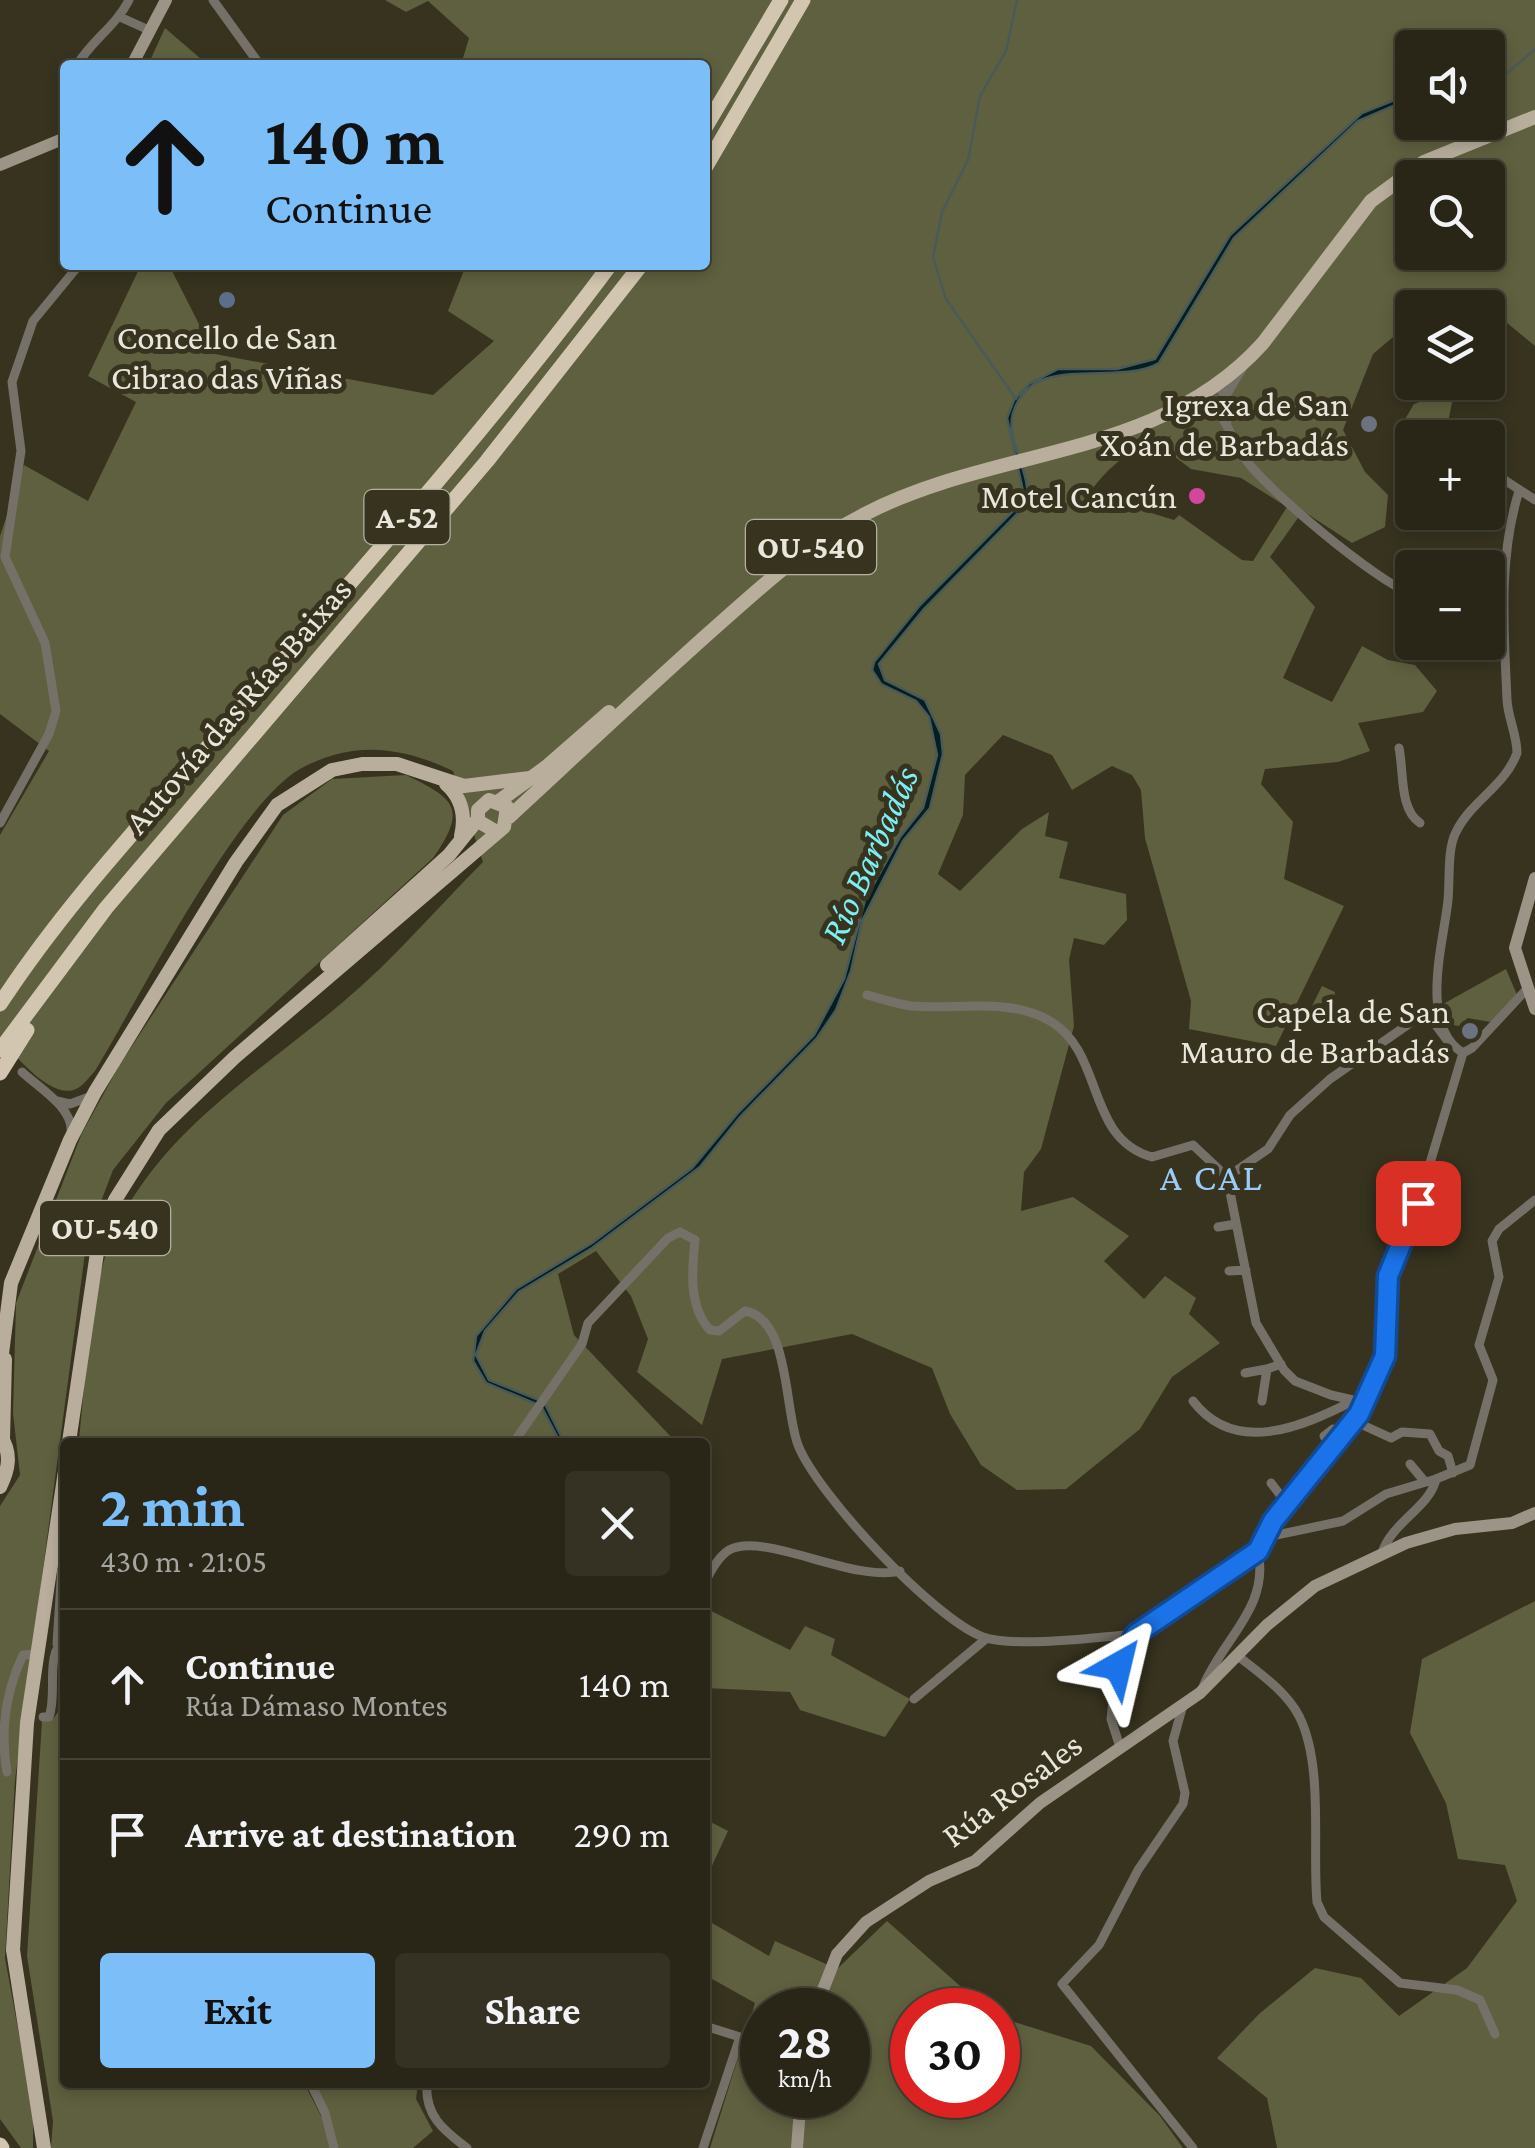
<!DOCTYPE html>
<html lang="en">
<head>
<meta charset="utf-8">
<style>
  :root { --surface:#292617; --page:#353224; --text:#f1f3f6; --muted:#a5a5a1; --line:#454336; --accent:#7bbef8 }
  body { margin:0; font-family:"Crimson Pro",serif; background:var(--page); color:var(--text); height:100vh; display:flex; flex-direction:column; font-size:38px; white-space:nowrap }
  * { box-sizing:border-box; margin:0 }
  p { font-size:32px; color:var(--muted) }
  .icon { flex:none; width:55px; height:55px; fill:none; stroke:currentColor; stroke-width:2; stroke-linecap:round; stroke-linejoin:round }
  .map { position:relative; flex:1; overflow:hidden }
  .side { position:absolute; left:60px; top:1438px; width:650px; height:650px; display:flex; flex-direction:column; background:var(--surface); border-radius:10px; box-shadow:0 5px 15px #0003,0 0 0 2px var(--line) }
  .side>* { flex:none }
  .banner { position:absolute; left:60px; top:60px; width:650px; height:210px; border-radius:10px; box-shadow:0 5px 15px #0003,0 0 0 2px var(--line); background:#7bbef8; color:#111; overflow:hidden }
  .buttons { position:absolute; left:1395px; top:30px; display:grid; gap:20px }
  .buttons a { display:grid; place-items:center; width:110px; height:110px; border-radius:10px; background:var(--surface); box-shadow:0 5px 15px #0003,0 0 0 2px var(--line); font-size:50px }
  .speed { position:absolute; left:740px; top:1988px; display:flex; gap:20px; font-size:50px; font-weight:700; text-align:center }
  .speed>* { display:grid; place-content:center; width:130px; height:130px; border-radius:50%; background:var(--surface); box-shadow:0 5px 15px #0003,0 0 0 2px var(--line); line-height:1 }
  .speed small { font-size:25px; font-weight:400 }
  .speed .limit { border:15px solid #d22; background:#fff; color:#111 }
  .pin { position:absolute; display:grid; place-items:center; width:85px; height:85px; color:#fff; margin:-42px; border-radius:20px; box-shadow:0 5px 15px #0006 }
  .me { position:absolute; width:110px; margin:-55px; rotate:37deg; stroke-linejoin:round; filter:drop-shadow(0 0 8px #0008) }
  .turn { display:flex; align-items:center; gap:35px; height:210px; padding:0 40px; font-size:45px }
  .turn .icon { width:130px; height:130px; stroke-width:2.5 }
  .turn b { display:block; font-size:70px; line-height:85px }
  .round { display:grid; place-items:center; flex:none; width:105px; height:105px; border-radius:10px; background:var(--page) }
  .headline { display:flex; align-items:center; justify-content:space-between; height:170px; padding:0 40px }
  h1 { font-size:60px; font-weight:700; line-height:75px; color:var(--accent) }
  .action { display:flex; gap:20px; margin-top:auto; padding:20px 40px }
  .action a { flex:1; height:115px; border-radius:10px; background:var(--accent); color:#111; font-size:40px; font-weight:700; line-height:115px; text-align:center }
  .action a+a { background:var(--page); color:var(--text) }
  ul { padding:0; list-style:none }
  li { display:flex; align-items:center; gap:30px; height:150px; padding:0 40px; border-top:2px solid var(--line) }
  li div { flex:1 }
  li b { display:block; font-size:38px }
  li em { font-style:normal }
  .map>svg:first-child { display:block }
  .green { fill:#5f603f; fill-rule:evenodd }
  .water { fill:#061e1f; stroke:#4a5a57; stroke-width:2.5 }
  .lines { fill:none; stroke-linecap:round; stroke-linejoin:round }
  .stream { stroke:#4a5a57; stroke-width:2.5 }
  .street { stroke:#767168; stroke-width:9 }
  .secondary { stroke:#9c9486; stroke-width:12 }
  .primary { stroke:#b9ae9c; stroke-width:14 }
  .highway { stroke:#d3c6b0; stroke-width:15 }
  .route-casing { stroke:#114b97; stroke-width:25 }
  .route { stroke:#1a73e8; stroke-width:18 }
  .service-dot { fill:#5c6f8a; stroke:#37331f; stroke-width:4 }
  .worship-dot { fill:#6b7280; stroke:#37331f; stroke-width:4 }
  .hotel-dot { fill:#d1479c; stroke:#37331f; stroke-width:4 }
  .labels { text-anchor:middle; dominant-baseline:central; stroke-width:10; stroke-linejoin:round; paint-order:stroke }
  .shield { fill:#37331f; stroke:#b4b1a3; stroke-width:2.5 }
  .shield-label { font-size:32px; font-weight:bold; fill:#e9e7db }
  .poi-label { font-size:35px; fill:#e9e7db; stroke:#37331f; text-anchor:end }
  .street-label { font-size:35px; fill:#e9e7db; stroke:#37331f }
  .water-label { font-size:38px; font-style:italic; fill:#7beff3; stroke:#37331f }
  .neighbourhood-label { font-size:38px; letter-spacing:2.5px; fill:#9bccf7; stroke:#37331f }
</style>
</head>
<body>
<div class="map">
<svg width="1535" height="2148" viewBox="0 0 1535 2148">
  <rect width="100%" height="100%" fill="#37331f"/>
  <path class="green" d="M385,0H1535V346L1501,318L1488,342V308H1412V321L1373,354L1343,430L1365,472L1388,495L1385,527L1352,543L1303,511L1270,557L1315,607L1283,678L1332,702L1362,646L1388,660L1415,665L1437,691L1423,712L1358,723L1370,751L1338,762L1265,769L1261,784L1293,822L1284,879L1344,906L1276,1046L1189,1029L1191,1001L1145,838L1141,790L1132,775L1112,766L1072,790L1052,755L1003,735L965,775L963,815L938,874L960,891L1022,829L1049,812L1045,836L1068,842L1059,878L1126,894L1127,920L1104,945L1074,938L1069,960L1074,1026L1041,1149L1024,1172L1021,1211L1073,1197L1129,1236L1104,1261L1144,1299L1165,1276L1196,1298L1189,1314L1220,1343L1172,1377L1140,1429L1066,1489L1017,1490L981,1465L950,1414L932,1368L852,1334L722,1359L702,1425L637,1372L648,1339L631,1296L596,1251L558,1274L574,1335L676,1442H103L91,1437L79,1440C86,1376 89,1282 118,1224C168,1125 262,1071 343,1002C393,960 437,908 483,862L453,771C401,746 352,740 300,769C236,805 137,1002 95,1071C90,1076 84,1085 78,1088C53,1103 16,1055 0,1040V835L49,751L0,714V536L24,465L88,501L136,402L88,376L141,265H169L201,328L216,326L210,344L215,354L433,395L494,341L448,311L466,265H705V65H461L469,38L428,1L406,12ZM1412,48H1488V122H1412ZM1412,178H1488V252H1412ZM1171,436L1162,447L1191,469L1241,478L1287,507L1253,561L1242,560L1179,515L1174,520L1089,494C1110,463 1134,447 1171,436Z
    M165,28L208,65H148Z
    M1455,388L1445,437L1397,433L1414,404Z
    M406,775C455,799 468,808 433,858L166,1103L113,1170L87,1238L15,1780L5,1958L33,2111V2148H21L0,2119V1506L20,1475L13,1413L16,1303L82,1133L119,1066L283,815L332,779Z
    M1506,969L1517,995L1491,1022L1467,1018L1465,1027L1448,1024L1443,1004Z
    M1322,986L1335,992L1329,1021L1304,1022Z
    M1535,1601V2148H1277L1267,2098L1217,2058L1259,2014L1315,1968L1361,1978L1399,2016L1467,1968L1517,1901L1505,1865L1458,1859L1446,1803L1410,1733L1422,1659Z
    M705,1608L790,1650L805,1626L835,1639L831,1655L910,1699L885,1737L800,1710L790,1692L705,1688Z
    M58,1662L65,1665V2082L304,2083L322,2118L330,2148H51L53,2121L27,1956L42,1721L53,1719L60,1709Z
    M705,1819L728,1831L705,1881Z
    M705,1919L769,1956L775,1941L837,1969L887,1921L987,2010H912V2095H998V2017L1091,2046L1160,2116L1183,2148H710L755,2003L705,1975ZM762,2010H848V2095H762Z
    M316,2083H418L416,2099L433,2131L413,2148H338Z"/>
  <path class="water" d="M1412,93V98L1358,121L1234,238L1159,363C1116,388 1032,350 1013,413C1005,442 1034,475 1026,505L924,609L879,664L885,680L925,700L941,734L943,754L930,808L903,841L862,921L851,971L836,1010L817,1038L740,1117L700,1167L592,1248L519,1292L485,1331L476,1355L489,1380L544,1402L564,1442H560L541,1406L486,1383L473,1361L476,1336L516,1289L592,1243L692,1168L737,1114L814,1035L844,979L865,900L900,837L923,808L937,755L929,717L916,701L881,684L872,670L874,662L920,605L1021,503L1023,491L1007,418L1014,400L1029,384L1058,369H1117L1155,359L1230,235L1362,113Z"/>
  <g class="lines">
    <path class="stream" d="M1488,84L1505,75L1535,49
      M1016,399L946,299L933,257L942,212L968,160L980,96L1006,51L1017,0"/>
    <path class="street" d="M213,0L260,65
      M120,17L151,31
      M77,65C92,40 116,26 129,0
      M1195,400L1210,408L1221,405L1224,395L1218,383
      M1215,408C1228,422 1232,440 1243,456C1264,488 1377,582 1412,594
      M1227,422L1224,399L1243,367
      M1404,442L1412,444
      M1488,469L1535,500
      M1519,491C1498,558 1504,630 1507,700C1508,718 1517,735 1517,753C1505,786 1471,801 1456,832C1447,849 1450,880 1448,900C1444,941 1418,1025 1463,1053L1472,1048L1526,990
      M1488,638L1504,648
      M1399,748C1404,771 1399,809 1420,823
      M0,823L49,734L56,711L45,643L5,557L21,451L12,382L33,321L79,265
      M867,995C882,999 897,1004 912,1006C956,1010 1010,997 1050,1021C1105,1053 1085,1138 1152,1157L1193,1145L1227,1177L1256,1323L1284,1370L1295,1381L1331,1395L1366,1403
      M22,1072C39,1088 74,1108 71,1133
      M57,1101L70,1104L89,1097
      M1227,1177L1268,1149L1290,1115L1330,1079L1423,1014L1429,1016L1447,1040
      M1218,1227L1236,1224
      M1229,1271L1246,1270
      M1245,1373L1267,1369
      M1193,1401C1235,1456 1302,1427 1353,1401
      M1262,1401L1267,1369L1281,1364
      M1354,1421L1391,1438L1402,1432L1430,1434L1439,1451L1448,1456L1453,1473
      M514,1442L582,1344L588,1323L668,1238L680,1232L695,1240C692,1270 688,1306 710,1330L719,1331L745,1311C790,1319 784,1408 798,1445C817,1494 934,1619 983,1637C1015,1648 1100,1637 1136,1634
      M1333,1448L1324,1436L1333,1429L1343,1436
      M1410,1464L1425,1482
      M1271,1483L1287,1504
      M1267,1537L1273,1521L1366,1403L1387,1347L1388,1276L1418,1203L1463,1053
      M1382,1553C1391,1523 1430,1507 1436,1479L1470,1465L1493,1380L1479,1345L1499,1277L1492,1241L1499,1229L1535,1200
      M52,1561L62,1565L57,1644
      M705,1582C711,1571 718,1557 729,1550C764,1531 853,1583 900,1571
      M1238,1656C1259,1673 1286,1691 1299,1716C1324,1765 1312,1848 1317,1902L1324,1917L1400,1983L1457,1990L1480,2000L1495,2034
      M1203,1687C1222,1639 1270,1608 1258,1551
      M914,1699L987,1638
      M1183,1705L1173,1741L1185,1793L1183,1804L1138,1870L1099,1945L1062,1984L1193,2148
      M43,1717H49C58,1693 44,1656 65,1638
      M1120,1747L1111,1719L1116,1672L1136,1634L1258,1551L1267,1537L1343,1521L1386,1494L1436,1479
      M7,1772C0,1731 5,1693 23,1655L38,1654
      M310,2082L325,2113L334,2148
      M427,2082C424,2115 443,2130 467,2148
      M703,2148L740,2037L705,2026"/>
    <path class="secondary" d="M132,65L166,0
      M0,165L65,138
      M1535,878L1515,948L1535,1009
      M815,2010L837,1954L866,1922L929,1881L975,1861L1040,1803L1200,1693L1267,1625L1315,1586L1406,1543L1455,1529L1512,1523L1535,1513
      M797,2148L801,2095"/>
    <path class="primary" d="M446,784C462,798 466,815 461,836
      M499,801L546,767L609,712
      M509,817C575,756 642,693 709,633C759,589 806,544 865,514C996,446 1158,460 1263,343L1371,201L1424,162L1535,117
      M327,965L449,855L478,819
      M0,1369L11,1283L70,1140L95,1092L236,862L277,805L332,770L362,764H397L464,786L530,778
      M0,1435C12,1453 9,1469 0,1487
      M3,1439L5,1359
      M69,1442L98,1246L115,1200L159,1130L235,1057L504,827L507,807L489,800L478,810V821L495,831
      M44,2148L13,1950L27,1723L65,1471"/>
    <path class="highway" d="M705,128L781,0
      M705,168L803,0
      M0,1004C64,906 144,821 220,733C353,579 489,428 610,265
      M0,1050L106,908L487,461L641,265
      M0,1073L27,1030
      M0,2145L2,2148"/>
  </g>
  <g class="lines">
    <g class="route-casing">
      <path id="route" d="M1118,1666L1136,1634L1258,1551L1273,1521L1359,1414L1385,1356L1388,1276L1418,1203"/>
    </g>
    <use href="#route" class="route"/>
  </g>
  <circle class="service-dot" cx="227" cy="300" r="10"/>
  <g class="worship-dot">
    <circle cx="1369" cy="424" r="10"/>
    <circle cx="1470" cy="1031" r="10"/>
  </g>
  <circle class="hotel-dot" cx="1197" cy="496" r="10"/>
  <g class="labels">
    <g class="shield">
      <rect x="364.5" y="490" width="85" height="54" rx="8"/>
      <rect x="746" y="520" width="130" height="54" rx="8"/>
      <rect x="40" y="1201" width="130" height="54" rx="8"/>
    </g>
    <g class="shield-label">
      <text x="407" y="517">A-52</text>
      <text x="811" y="547">OU-540</text>
      <text x="105" y="1228">OU-540</text>
    </g>
    <g class="poi-label">
      <text x="227" y="337" text-anchor="middle">Concello de San<tspan x="227" dy="40">Cibrao das Viñas</tspan></text>
      <text x="1349" y="404">Igrexa de San<tspan x="1349" dy="40">Xoán de Barbadás</tspan></text>
      <text x="1177" y="496">Motel Cancún</text>
      <text x="1450" y="1011">Capela de San<tspan x="1450" dy="40">Mauro de Barbadás</tspan></text>
    </g>
    <g class="street-label">
      <text transform="translate(238 706) rotate(-49)">Autovía das Rías Baixas</text>
      <text transform="translate(1012 1790) rotate(-37)">Rúa Rosales</text>
    </g>
    <g class="water-label">
      <text transform="translate(869 855) rotate(-66)">Río Barbadás</text>
    </g>
    <g class="neighbourhood-label">
      <text x="1212" y="1177">A CAL</text>
    </g>
  </g>
</svg>
<div class="buttons">
<a><svg class="icon" aria-label="sound" viewBox="0 0 24 24"><path d="M4 9h4l5-4v14l-5-4H4zM17 9q2 3 0 6"/></svg></a>
<a><svg class="icon" aria-label="search" viewBox="0 0 24 24"><circle cx="10" cy="10" r="6"/><path d="M15 15l6 6"/></svg></a>
<a><svg class="icon" aria-label="layers" viewBox="0 0 24 24"><path d="M12 4l9 5-9 5-9-5zM3 14l9 5 9-5"/></svg></a>
<a>+</a>
<a>−</a>
</div>
<div class="speed"><div>28<small>km/h</small></div><div class="limit">30</div></div>
<div class="pin" style="left:1418px;top:1203px;background:#d93025"><svg class="icon" aria-label="arrive" viewBox="0 0 24 24"><path d="M6 21V4h12l-3 4 3 4H6"/></svg></div>
<svg class="me" style="left:1118px;top:1666px" viewBox="-20 -20 40 40"><path d="M0-17L14 15 0 8-14 15z" fill="#1a73e8" stroke="#fff" stroke-width="4"/></svg>
<div class="banner">
<div class="turn"><svg class="icon" aria-label="ahead" viewBox="0 0 24 24"><path d="M12 20V5M6 11l6-6 6 6"/></svg><div><b>140 m</b>Continue</div></div>
</div>
<section class="side">
<div class="headline"><div><h1>2 min</h1><p>430 m · 21:05</p></div><a class="round"><svg class="icon" aria-label="close" viewBox="0 0 24 24"><path d="M6 6l12 12M18 6L6 18"/></svg></a></div>
<ul>
<li><svg class="icon" aria-label="ahead" viewBox="0 0 24 24"><path d="M12 20V5M6 11l6-6 6 6"/></svg><div><b>Continue</b><p>Rúa Dámaso Montes</p></div><em>140 m</em></li>
<li><svg class="icon" aria-label="arrive" viewBox="0 0 24 24"><path d="M6 21V4h12l-3 4 3 4H6"/></svg><div><b>Arrive at destination</b></div><em>290 m</em></li>
</ul>
<div class="action"><a>Exit</a><a>Share</a></div>
</section>
</div>
</body>
</html>
